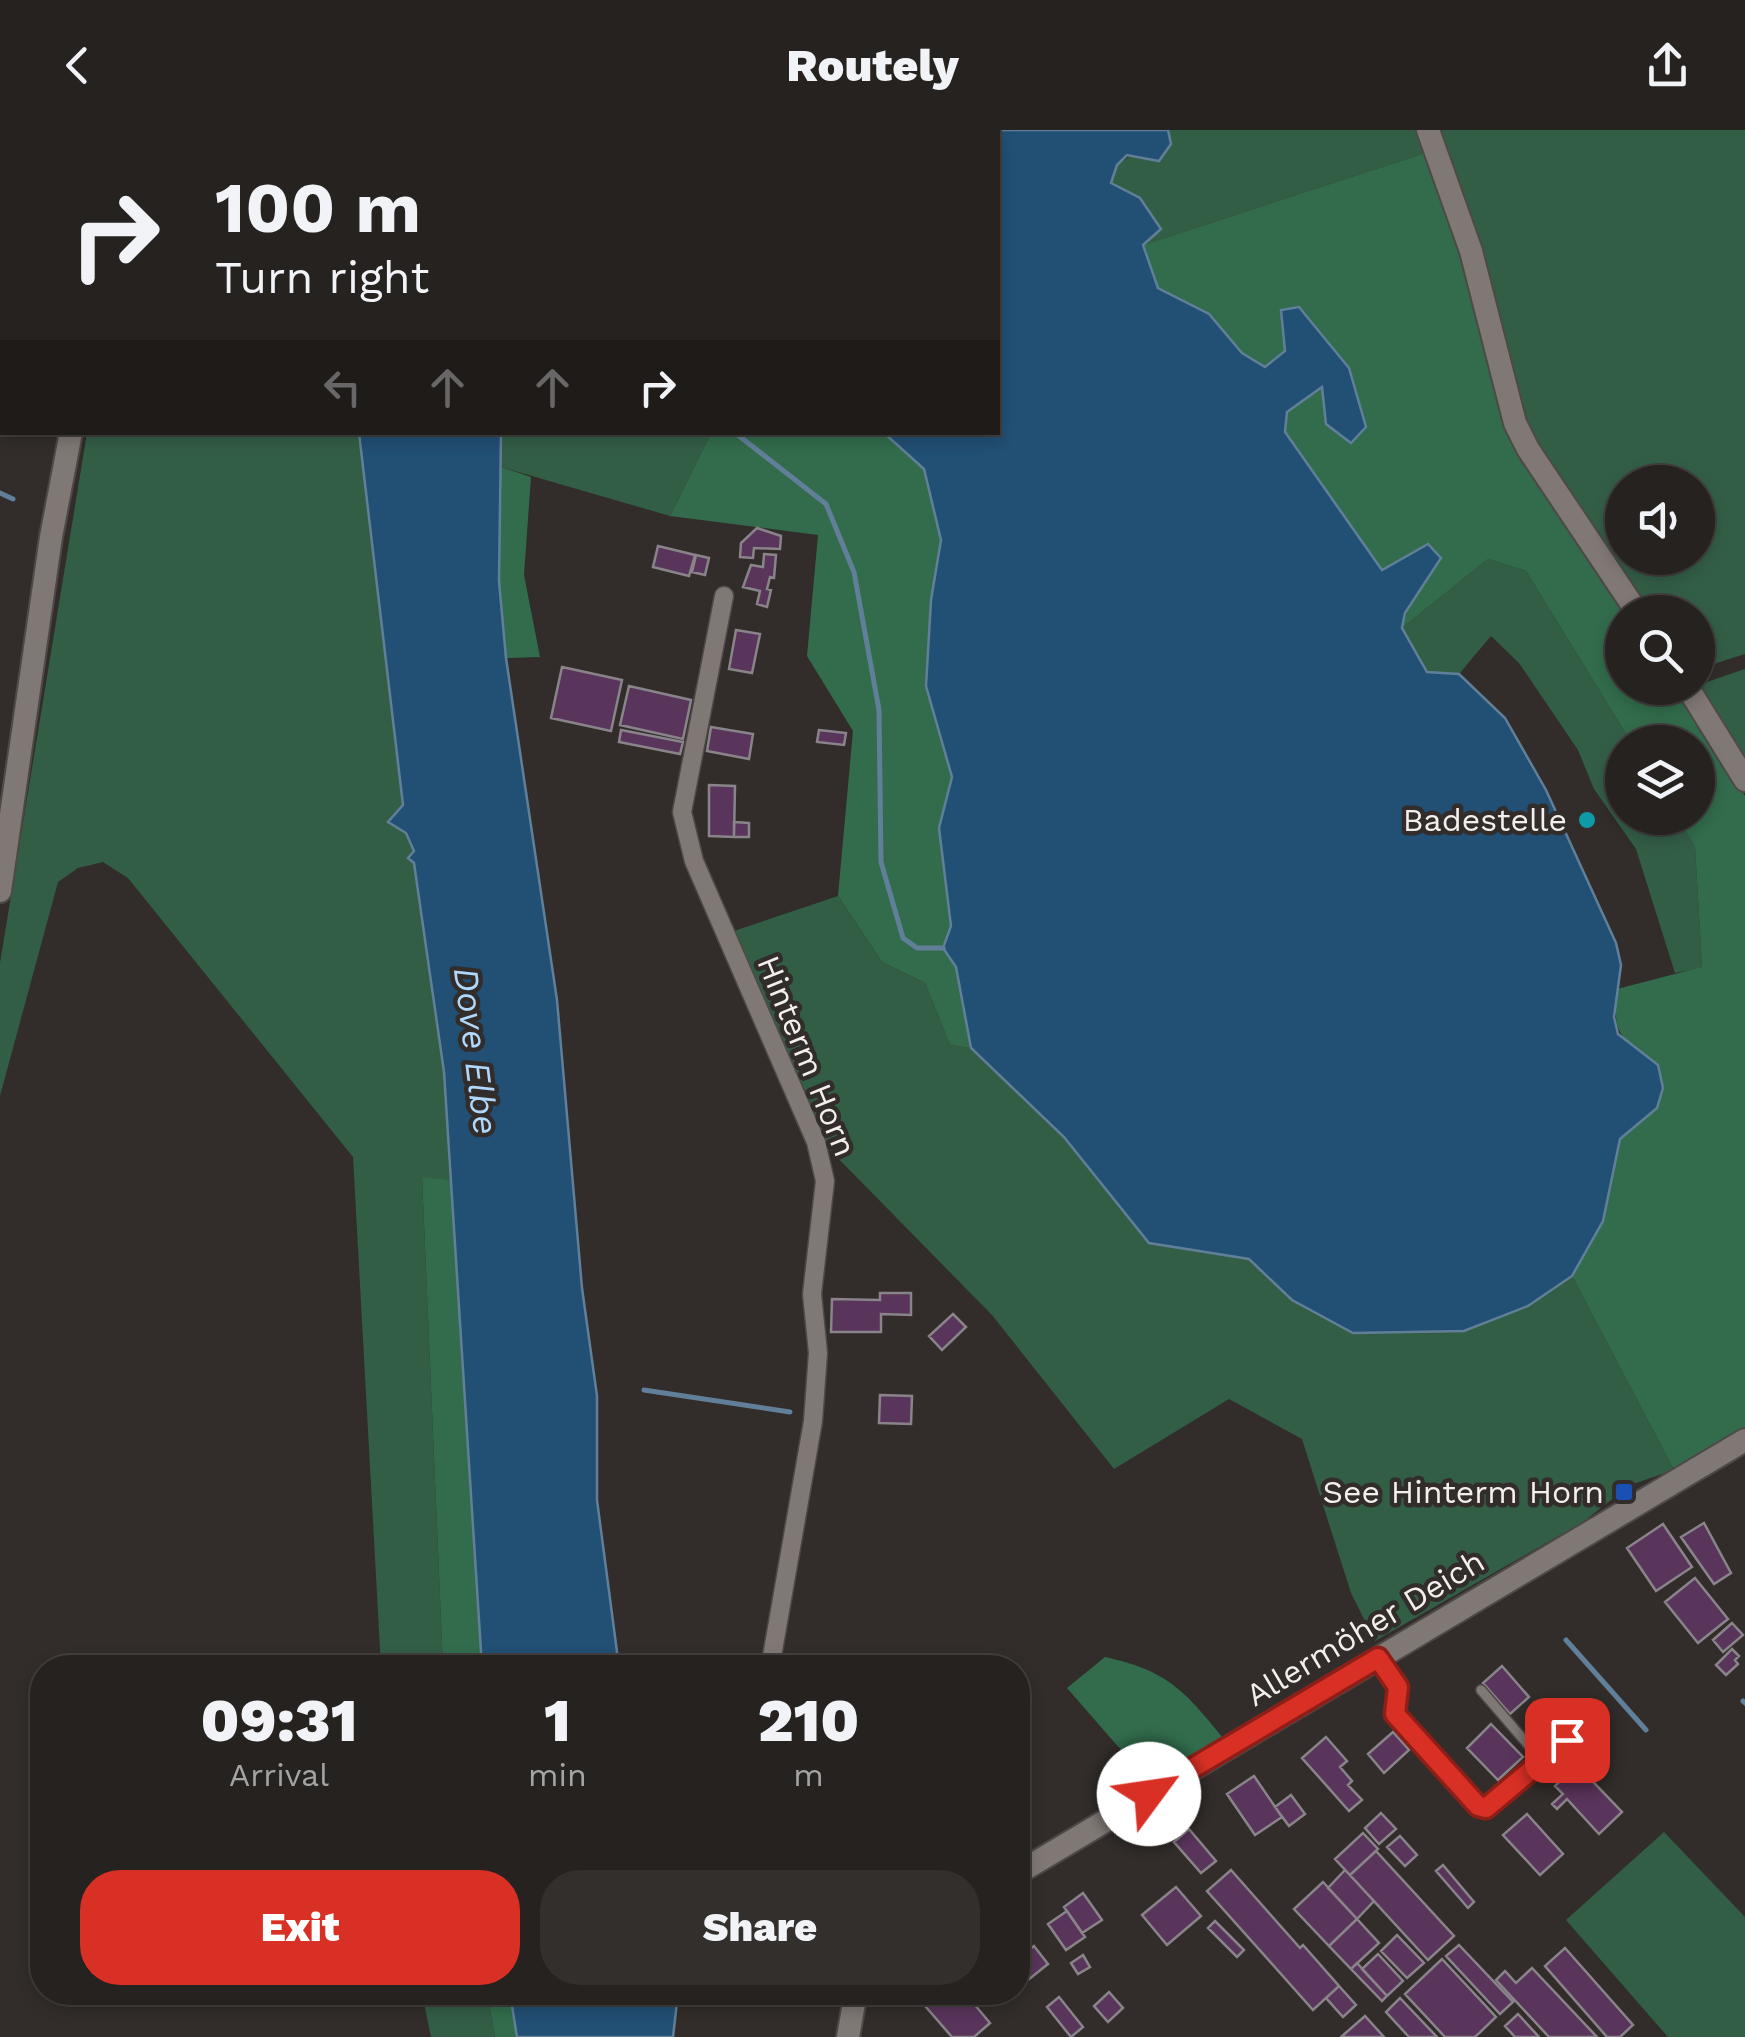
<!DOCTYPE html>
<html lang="en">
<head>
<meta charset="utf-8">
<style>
  :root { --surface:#262220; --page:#322f2d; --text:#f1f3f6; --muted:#a4a4a5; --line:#423f3e; --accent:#d93025 }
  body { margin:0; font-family:"Work Sans",sans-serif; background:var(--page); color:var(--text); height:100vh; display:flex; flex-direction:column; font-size:38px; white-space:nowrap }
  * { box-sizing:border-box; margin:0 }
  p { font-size:32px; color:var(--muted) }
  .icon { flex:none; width:55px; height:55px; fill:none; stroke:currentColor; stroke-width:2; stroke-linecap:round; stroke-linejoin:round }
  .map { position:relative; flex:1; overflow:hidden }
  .panel { position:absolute; left:30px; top:1525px; width:1000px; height:350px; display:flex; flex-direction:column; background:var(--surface); border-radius:40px; box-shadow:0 5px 15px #0003,0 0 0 2px var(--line) }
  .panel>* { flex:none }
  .hud { position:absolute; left:0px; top:0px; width:1000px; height:305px; box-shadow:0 5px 15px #0003,0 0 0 2px var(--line); background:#262220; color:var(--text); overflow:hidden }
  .buttons { position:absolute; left:1605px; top:335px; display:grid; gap:20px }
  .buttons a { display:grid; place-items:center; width:110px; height:110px; border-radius:50%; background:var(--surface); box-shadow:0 5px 15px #0003,0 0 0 2px var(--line); font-size:50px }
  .pin { position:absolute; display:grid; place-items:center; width:85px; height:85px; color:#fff; margin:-42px; border-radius:20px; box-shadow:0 5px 15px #0006 }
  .me { position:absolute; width:110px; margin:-55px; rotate:59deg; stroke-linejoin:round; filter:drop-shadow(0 0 8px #0008) }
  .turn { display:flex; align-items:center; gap:35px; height:210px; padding:0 50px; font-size:45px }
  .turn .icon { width:130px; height:130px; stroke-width:2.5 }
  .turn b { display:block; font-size:70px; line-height:85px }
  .lanes { display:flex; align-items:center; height:95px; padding:0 50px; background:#0003; justify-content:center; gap:50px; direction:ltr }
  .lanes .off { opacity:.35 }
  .eta { display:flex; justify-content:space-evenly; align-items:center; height:170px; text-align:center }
  .eta b { font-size:60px; font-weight:800; line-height:70px }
  .primary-button { display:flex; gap:20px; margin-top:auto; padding:20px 50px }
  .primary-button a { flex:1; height:115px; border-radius:40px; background:var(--accent); color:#fff; font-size:40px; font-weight:800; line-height:115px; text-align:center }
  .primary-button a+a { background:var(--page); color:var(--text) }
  header { display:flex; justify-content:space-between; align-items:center; height:130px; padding:0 50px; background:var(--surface); font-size:45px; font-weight:800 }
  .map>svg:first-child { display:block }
  .green { fill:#335e46; fill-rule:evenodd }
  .forest { fill:#326c4c }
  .water { fill:#224f74; stroke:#617f98; stroke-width:2.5 }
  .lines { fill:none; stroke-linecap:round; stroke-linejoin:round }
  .stream { stroke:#617f98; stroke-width:5 }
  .building { fill:#59345b; stroke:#898489; stroke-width:2.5 }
  .service-casing { stroke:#4e4947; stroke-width:12 }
  .minor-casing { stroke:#4e4947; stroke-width:21 }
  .tertiary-casing { stroke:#4e4947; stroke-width:26 }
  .service { stroke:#7f7875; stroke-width:9 }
  .minor { stroke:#7f7875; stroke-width:18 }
  .tertiary { stroke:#7f7875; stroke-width:22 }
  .route-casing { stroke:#8d1f18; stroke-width:25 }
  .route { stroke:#d93025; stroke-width:18 }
  .culture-dot { fill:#0f9aa8; stroke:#322d2a; stroke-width:4 }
  .transit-dot { fill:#1a4fb4; stroke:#322d2a; stroke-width:4 }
  .labels { text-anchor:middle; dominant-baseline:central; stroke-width:9; stroke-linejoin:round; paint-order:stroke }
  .poi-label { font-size:32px; fill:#f3efed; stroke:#322d2a; text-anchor:end }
  .street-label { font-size:32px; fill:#f3efed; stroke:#322d2a }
  .water-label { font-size:35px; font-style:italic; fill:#b0d8fc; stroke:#322d2a }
</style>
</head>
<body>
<header><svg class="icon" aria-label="back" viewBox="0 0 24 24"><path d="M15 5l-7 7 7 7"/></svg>Routely<svg class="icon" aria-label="share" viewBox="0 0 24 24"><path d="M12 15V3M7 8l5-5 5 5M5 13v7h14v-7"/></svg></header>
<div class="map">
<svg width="1745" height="1907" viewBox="0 0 1745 1907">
  <rect width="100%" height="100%" fill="#322d2a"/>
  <path class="green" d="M1168,0H1419L1428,22L1143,115L1160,99L1111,54L1117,35Z
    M1440,0H1745V524L1698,539V482H1646L1538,314L1526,290L1482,118ZM1622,352H1698V428H1622Z
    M87,303H359L403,675L388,691L406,703L414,721L409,728L414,733L444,942L452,1050L422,1048L443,1537H381L353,1027L128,748L103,732L78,738L58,752L0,966V833Z
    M501,303H711L670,386L501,337Z
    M1488,429L1526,441L1631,612H1622V688H1678L1695,715L1702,838L1675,843L1636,719L1594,659L1578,620L1519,533L1491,506L1459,544L1427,542L1402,498Z
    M1745,539V637L1698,555Z
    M838,766L882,832L925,853L950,915L971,918L1064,1007L1149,1113L1249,1129L1292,1170L1528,1176L1572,1146L1674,1340L1630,1355L1583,1392L1375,1511L1351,1463L1302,1309L1229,1269L1114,1339L992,1185L826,1016L725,804Z
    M1664,1702L1745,1787V1907H1668L1566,1790Z
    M422,1863H487L495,1907H431Z"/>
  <path class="forest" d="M1428,22L1463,124L1518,323L1625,482L1622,558H1677L1745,666V1300L1674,1340L1572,1146L1603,1091L1620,1009L1656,978L1658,935C1621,906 1612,909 1617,859L1702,837L1695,716L1678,688H1698V612H1631L1526,441L1488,429L1402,498L1428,414L1383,440L1285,302L1287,282L1322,256L1350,312L1366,297L1282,180L1285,221L1265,237L1242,223L1209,184L1158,158L1143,115Z
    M711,303H884L924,339L941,410L931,470L926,556L952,647L939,698L951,796L943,818L956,837L971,918L950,915L925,853L882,832L838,766L853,601L807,526L818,405L670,386Z
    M501,337L531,347L524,445L540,527L506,528L499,451Z
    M422,1047L452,1050L482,1537H443Z
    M1105,1527C1168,1541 1184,1560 1223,1608L1149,1652L1067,1558Z
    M487,1863H510L517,1907H495Z"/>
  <path class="water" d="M740,0H1168L1171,14L1159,31L1127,25L1117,35L1111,53L1140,68L1161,99L1143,115L1158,158L1209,184L1242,223L1265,237L1285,221L1281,180L1299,177L1349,238L1366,297L1351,313L1326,294L1322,257L1287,282L1285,302L1382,440L1428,414L1441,428L1405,483L1402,498L1427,542L1459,544L1505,588L1546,660L1616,813L1621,835L1614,887L1618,904L1658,935L1663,958L1657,978L1620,1009L1603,1091L1572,1146L1528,1176L1464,1201L1353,1203L1292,1170L1249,1129L1149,1113L1064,1007L971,918L956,837L943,818L951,796L939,698L952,647L926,556L931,470L941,410L924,339L884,303L998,302V2H735Z
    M359,303H501L499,451L506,528L557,870L582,1158L597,1266V1370L619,1537H482L444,942L414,733L408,728L414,721L406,703L388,692L403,675Z
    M510,1863H678L673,1907H517Z"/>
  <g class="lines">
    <path class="stream" d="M734,302L826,374L854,442L879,580L881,732L903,808L917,818H943
      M0,363L13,369
      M644,1260L790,1282
      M1566,1510L1646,1600
      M1743,1571L1745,1573"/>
  </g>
  <path class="building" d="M757,398L781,406L780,419L754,418L753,428L740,427L741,413Z
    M658,416L695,425L689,446L653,437Z
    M764,424L776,425L774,448L770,447L767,459L771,460L767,477L757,474L760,461L743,457L751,435L763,437Z
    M696,425L709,428L705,445L692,442Z
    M736,500L760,504L752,543L729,539Z
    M562,537L622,550L611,601L551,588Z
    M629,556L691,570L683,609L620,595Z
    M711,597L753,604L749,629L707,621Z
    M621,600L683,612L680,624L619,612Z
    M819,600L846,603L844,615L817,612Z
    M709,655L735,656L734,707L709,706Z
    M734,692L749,693V707H734Z
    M880,1163H911V1185L881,1184V1202H831L832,1169L880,1170Z
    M953,1184L966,1197L942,1220L929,1206Z
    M880,1265L912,1266L911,1294L879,1293Z
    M1704,1393L1731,1443L1714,1454L1681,1407Z
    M1663,1394L1692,1437L1656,1461L1627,1418Z
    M1695,1448L1728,1489L1698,1513L1665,1472Z
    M1732,1493L1743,1505L1723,1522L1713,1510Z
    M1732,1519L1739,1526L1735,1530L1738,1534L1726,1545L1716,1535Z
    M1502,1536L1529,1567L1510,1584L1483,1553Z
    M1569,1579L1604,1614L1591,1626L1556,1591Z
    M1491,1594L1523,1627L1498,1650L1467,1618Z
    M1393,1602L1409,1620L1384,1643L1368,1624Z
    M1326,1607L1347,1631L1340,1637L1352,1651L1348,1655L1362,1670L1349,1681L1302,1628Z
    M1577,1635L1622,1682L1599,1704L1567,1669L1557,1679L1552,1674L1563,1664L1555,1656Z
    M1254,1646L1282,1687L1255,1705L1227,1664Z
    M1291,1665L1305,1684L1289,1696L1275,1677Z
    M1381,1683L1396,1699L1379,1714L1365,1698Z
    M1527,1684L1563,1724L1540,1745L1503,1705Z
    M1189,1699L1216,1731L1201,1743L1174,1712Z
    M1363,1703L1378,1719L1350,1745L1335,1729Z
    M1400,1706L1417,1725L1405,1736L1387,1717Z
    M1376,1721L1454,1806L1428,1830L1350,1745Z
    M1443,1735L1474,1772L1468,1778L1436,1741Z
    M1231,1740L1300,1818L1303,1815L1339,1856L1313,1880L1207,1761Z
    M1345,1740L1374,1771L1357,1789L1328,1758Z
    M1323,1752L1357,1789L1329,1816L1294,1779Z
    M1176,1757L1201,1786L1167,1815L1142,1785Z
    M1083,1763L1102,1790L1082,1803L1064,1777Z
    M1067,1781L1085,1807L1066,1820L1048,1794Z
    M1357,1789L1379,1813L1351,1839L1329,1816Z
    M1215,1791L1244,1820L1237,1827L1208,1798Z
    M1397,1805L1424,1833L1407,1848L1381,1821Z
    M1459,1815L1513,1872L1500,1884L1446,1826Z
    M1034,1816L1048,1834L1018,1858V1820L1022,1825Z
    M1565,1818L1633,1895L1620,1907H1607L1545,1836Z
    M1378,1824L1403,1851L1387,1866L1362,1839Z
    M1083,1825L1090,1837L1078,1844L1071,1833Z
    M1442,1829L1496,1887L1475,1907H1445L1405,1864Z
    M1357,1833L1387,1866L1382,1871L1351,1839Z
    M1532,1838L1597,1907H1549L1496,1850L1505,1841L1516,1853Z
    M1339,1856L1356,1875L1343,1887L1326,1868Z
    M913,1862H964L990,1893L974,1907H952Z
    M1109,1862L1123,1878L1108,1892L1094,1876Z
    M1059,1867L1083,1897L1071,1907L1047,1877Z
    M1400,1868L1437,1907H1409L1386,1882Z
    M1518,1884L1539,1907H1515L1505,1896Z
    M1365,1886L1384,1907H1341Z"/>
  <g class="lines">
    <g class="service-casing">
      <path id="service" d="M1380,1530L1398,1557L1395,1583L1478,1676L1486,1678L1567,1610
        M1481,1560L1542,1631"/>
    </g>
    <g class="minor-casing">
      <path id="minor" d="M724,466L682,682L694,731L816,1012L825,1051L812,1164L818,1223L813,1291L770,1538"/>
    </g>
    <g class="tertiary-casing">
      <path id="tertiary" d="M1428,0L1471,121L1515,293L1528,319L1637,482
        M173,2L174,0
        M1688,558L1745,650
        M0,761L51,407L71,302
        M1018,1743L1745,1310
        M848,1907L856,1862"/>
    </g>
    <use href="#service" class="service"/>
    <use href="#minor" class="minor"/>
    <use href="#tertiary" class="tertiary"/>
  </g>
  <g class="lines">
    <g class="route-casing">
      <path id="route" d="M1149,1664L1378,1528L1398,1557L1395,1584L1478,1676L1486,1678L1567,1610"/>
    </g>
    <use href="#route" class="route"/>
  </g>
  <circle class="culture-dot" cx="1587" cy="690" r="10"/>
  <rect class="transit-dot" x="1614" y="1352" width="20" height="20" rx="5"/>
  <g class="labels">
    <g class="poi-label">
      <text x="1567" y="690">Badestelle</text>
      <text x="1604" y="1362">See Hinterm Horn</text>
    </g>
    <g class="street-label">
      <text transform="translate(807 926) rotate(68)">Hinterm Horn</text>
      <text transform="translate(1365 1498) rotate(-31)">Allermöher Deich</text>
    </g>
    <g class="water-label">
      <text transform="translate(476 921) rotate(83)">Dove Elbe</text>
    </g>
  </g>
</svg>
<div class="buttons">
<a><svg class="icon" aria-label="sound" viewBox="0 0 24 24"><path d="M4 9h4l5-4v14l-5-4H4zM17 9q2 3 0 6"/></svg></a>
<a><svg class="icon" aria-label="search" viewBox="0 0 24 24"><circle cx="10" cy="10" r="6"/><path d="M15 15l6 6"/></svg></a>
<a><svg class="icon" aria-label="layers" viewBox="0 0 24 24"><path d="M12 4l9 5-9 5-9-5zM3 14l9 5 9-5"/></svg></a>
</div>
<div class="pin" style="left:1567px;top:1610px;background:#d93025"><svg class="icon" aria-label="arrive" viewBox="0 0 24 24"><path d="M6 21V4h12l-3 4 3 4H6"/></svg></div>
<svg class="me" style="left:1149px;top:1664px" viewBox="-20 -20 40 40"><circle r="19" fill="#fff"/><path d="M0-13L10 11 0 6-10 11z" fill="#d93025"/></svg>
<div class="hud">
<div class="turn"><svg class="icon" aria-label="right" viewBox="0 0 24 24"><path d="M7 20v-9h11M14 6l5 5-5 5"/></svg><div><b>100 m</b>Turn right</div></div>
<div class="lanes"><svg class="icon off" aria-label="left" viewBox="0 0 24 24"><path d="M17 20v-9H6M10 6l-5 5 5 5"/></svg><svg class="icon off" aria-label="ahead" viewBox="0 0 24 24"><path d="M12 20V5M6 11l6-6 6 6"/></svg><svg class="icon off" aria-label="ahead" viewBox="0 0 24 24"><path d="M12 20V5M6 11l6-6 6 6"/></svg><svg class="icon" aria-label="right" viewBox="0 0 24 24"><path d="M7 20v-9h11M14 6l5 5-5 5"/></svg></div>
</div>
<section class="panel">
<div class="eta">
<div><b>09:31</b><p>Arrival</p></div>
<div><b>1</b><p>min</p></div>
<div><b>210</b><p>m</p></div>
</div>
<div class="primary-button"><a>Exit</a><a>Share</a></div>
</section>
</div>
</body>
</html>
